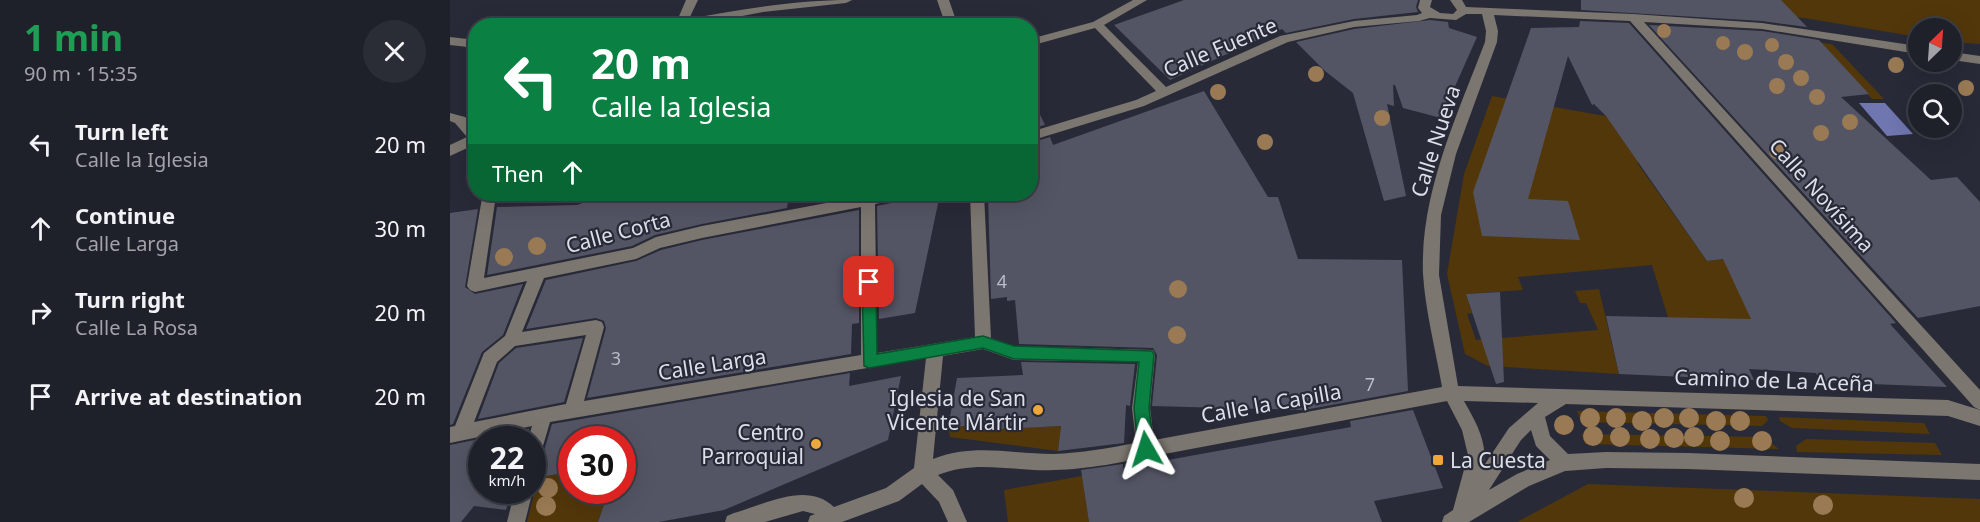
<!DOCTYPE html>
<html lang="en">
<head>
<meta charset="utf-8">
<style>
  :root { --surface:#1e202a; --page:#2b2d36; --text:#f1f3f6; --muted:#a1a3a8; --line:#3c3e47 }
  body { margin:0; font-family:"Noto Sans",sans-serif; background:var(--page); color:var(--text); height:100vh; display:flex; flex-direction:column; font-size:22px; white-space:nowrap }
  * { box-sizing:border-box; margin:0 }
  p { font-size:20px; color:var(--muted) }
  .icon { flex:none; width:33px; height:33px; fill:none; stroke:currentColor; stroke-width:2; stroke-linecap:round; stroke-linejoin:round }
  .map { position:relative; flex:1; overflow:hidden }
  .side { display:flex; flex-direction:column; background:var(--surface); width:450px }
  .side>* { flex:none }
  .top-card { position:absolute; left:18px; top:18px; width:570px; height:183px; border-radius:24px; box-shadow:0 6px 24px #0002,0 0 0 2px var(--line); background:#0b8043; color:#fff; overflow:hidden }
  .needle { width:39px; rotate:25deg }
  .buttons { position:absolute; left:1458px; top:18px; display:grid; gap:12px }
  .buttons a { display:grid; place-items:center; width:54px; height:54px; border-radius:50%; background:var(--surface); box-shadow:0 6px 24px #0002,0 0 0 2px var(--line); font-size:30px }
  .speed { position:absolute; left:18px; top:426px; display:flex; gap:12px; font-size:30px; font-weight:700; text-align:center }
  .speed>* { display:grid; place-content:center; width:78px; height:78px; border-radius:50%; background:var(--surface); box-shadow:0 6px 24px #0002,0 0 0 2px var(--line); line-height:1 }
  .speed small { font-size:15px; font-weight:400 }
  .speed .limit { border:9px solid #d22; background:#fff; color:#111 }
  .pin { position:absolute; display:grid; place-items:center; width:51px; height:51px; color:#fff; margin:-26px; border-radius:12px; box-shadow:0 3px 9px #0006 }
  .me { position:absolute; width:66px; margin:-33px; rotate:354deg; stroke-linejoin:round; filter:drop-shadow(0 0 4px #0008) }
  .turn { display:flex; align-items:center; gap:21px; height:126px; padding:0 24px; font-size:27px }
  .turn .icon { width:78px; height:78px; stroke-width:2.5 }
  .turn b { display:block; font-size:42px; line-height:51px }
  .then { display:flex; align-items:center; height:57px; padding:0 24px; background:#0003; gap:12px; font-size:22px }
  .round { display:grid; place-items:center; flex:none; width:63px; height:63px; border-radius:32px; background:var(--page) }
  .overview { display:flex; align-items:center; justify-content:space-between; height:102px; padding:0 24px }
  h1 { font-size:36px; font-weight:700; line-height:45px; color:#1e9e55 }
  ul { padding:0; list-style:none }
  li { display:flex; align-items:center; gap:18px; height:84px; padding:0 24px }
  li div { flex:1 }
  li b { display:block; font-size:22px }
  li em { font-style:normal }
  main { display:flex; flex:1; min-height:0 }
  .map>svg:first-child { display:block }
  .green { fill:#52370a }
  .water { fill:#6f76b0 }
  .building { fill:#535564 }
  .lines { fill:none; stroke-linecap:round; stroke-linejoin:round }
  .minor { fill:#7b766f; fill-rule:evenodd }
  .tree { fill:#997a54 }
  .route { fill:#0b8043; stroke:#07532c; stroke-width:1.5 }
  .poi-dot { fill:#eda83b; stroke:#282a38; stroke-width:2 }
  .labels { text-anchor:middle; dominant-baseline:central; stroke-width:4.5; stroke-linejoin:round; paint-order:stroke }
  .number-label { font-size:18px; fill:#babcc7 }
  .street-label { font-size:21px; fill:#dddfe8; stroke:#282a38 }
  .poi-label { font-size:21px; fill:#dddfe8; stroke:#282a38; text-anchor:end }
</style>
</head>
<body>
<main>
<section class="side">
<div class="overview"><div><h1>1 min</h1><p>90 m · 15:35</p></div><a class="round"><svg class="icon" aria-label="close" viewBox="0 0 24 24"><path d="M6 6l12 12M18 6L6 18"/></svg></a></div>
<ul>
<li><svg class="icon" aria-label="left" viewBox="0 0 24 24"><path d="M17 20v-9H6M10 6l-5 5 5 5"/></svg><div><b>Turn left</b><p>Calle la Iglesia</p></div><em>20 m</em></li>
<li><svg class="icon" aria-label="ahead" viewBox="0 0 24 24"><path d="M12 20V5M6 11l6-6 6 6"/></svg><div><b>Continue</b><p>Calle Larga</p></div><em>30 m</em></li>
<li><svg class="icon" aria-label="right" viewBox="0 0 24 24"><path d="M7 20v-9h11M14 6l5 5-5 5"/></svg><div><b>Turn right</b><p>Calle La Rosa</p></div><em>20 m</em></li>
<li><svg class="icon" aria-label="arrive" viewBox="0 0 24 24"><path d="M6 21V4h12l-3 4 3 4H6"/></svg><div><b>Arrive at destination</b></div><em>20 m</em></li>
</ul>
</section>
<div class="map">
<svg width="1530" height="522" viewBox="0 0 1530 522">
  <rect width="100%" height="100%" fill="#282a38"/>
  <path class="green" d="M1137,0H1530V44L1502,42V28H1468V37L1354,18Z
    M1303,34L1382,44L1434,99H1422L1372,44Z
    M1042,96L1178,120L1188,164L1257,261L1286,258L1301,319L1220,324L1202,265L1068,277L1073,290L1016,294L1022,313L1017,314L1026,340L1148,330L1136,303H1130L1125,291L1149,289L1169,374L1038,366L1015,354L997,274L1014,174Z
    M1127,411L1316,416L1318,420L1312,426L1131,422Z
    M1329,417L1474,423L1480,434L1342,428L1330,421Z
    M530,424L529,429L611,426L608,451L500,437L498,428Z
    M1132,434L1313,437L1329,449L1135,444Z
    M1356,439L1485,443L1492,455L1347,452L1346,446Z
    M121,471L122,490L159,491L148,522H77L88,478Z
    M632,476L639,522H558L554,490Z
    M1138,484L1530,499V522H1067Z"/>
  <path class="water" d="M1409,103H1435L1463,134L1437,136Z"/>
  <path class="building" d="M734,0H968L966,7L968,12L904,19L836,33L832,29L720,80L664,25Z
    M1131,0H1331L1357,27L1312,21L1131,10Z
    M980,20L998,22L999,28L1027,37L991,118L953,108L945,85H943L944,106L937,104L956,196L934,201L903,93L875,71L846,42L904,29Z
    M1130,21L1179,23L1446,323L1440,324L1497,387L1370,382L1366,373L1299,369L1304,380L1169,374L1156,316L1301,319L1273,259L1257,261L1156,116L1144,104L1142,105L1118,56L1078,199L1118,201L1130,240L1032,236L1023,192L1081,28L1129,27Z
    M1199,25L1312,31L1369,40L1419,94L1391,97L1481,180L1507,177L1530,202V306L1468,318Z
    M754,91L818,197H828L848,259L952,260L958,391L854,410L702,406L707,355L703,348L569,344L565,300L557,301V297L541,299L538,194H580V143L600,137L603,145Z
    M580,94L595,125L580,129Z
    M158,194H339L337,208L252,224L205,235L182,246L37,275L47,207L127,205Z
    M485,194H490L465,313L429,319L427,206Z
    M28,209L15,287L25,294L73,284L53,335L32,352L3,424L0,425V213Z
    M409,210V323L402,324L401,354L137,398L156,328L154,321L146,318L76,329L96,280L186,261L211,250L252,240Z
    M1050,292L1054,382L1046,384L1016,294Z
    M133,338L114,402L28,419L49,363L66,348Z
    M571,362L685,364L680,406L676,405L674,443L608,451L611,426L529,430L530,424L498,428L507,378L573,375Z
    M400,373L399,386L451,376L438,440L274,510L209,522H148L159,490H172V440H122V471L82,479V467L90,464L102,424Z
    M963,410L993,488L924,501L932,522H639L631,470L673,464V468L901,427L900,421Z
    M79,429L76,440H32V490H62L56,510L24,506L11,522H0V445Z"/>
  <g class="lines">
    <path class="minor" d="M236,0H248L239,19C293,9 346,0 402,0L396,3L313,12L240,26H213L227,21Z
      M487,0H499L508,26H496Z
      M683,0H697L654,25L716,87L830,36L904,21L967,15L972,13L968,8L970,0H982L980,7L990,13L1003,14L1007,10L1000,0H1012L1016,7L1183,14L1312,23L1468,46V54L1312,29L1194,22L1530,390V410L1524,407L1180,21L1044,15L1048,31L1047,42L1006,154L991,215L989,275L1008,386L1498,400L1530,410V426L1498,416L1116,404L1095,417L1100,436L1118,454L1156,452L1238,453L1530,464V480L1238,469L1156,468L1115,471L1079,486L1019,522H992L994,516L1003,510L1018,455L1012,430L997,401L656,465C639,467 621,470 604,470C565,472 526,459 488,475L503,490L517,522H498L489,502L472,484L449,501L392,522H358L360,516L365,514L353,511L315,522H275L277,516L284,513C316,504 357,481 384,507L436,488L464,468L476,358L100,422L88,463L82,465V440H78L82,426L0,443V427L5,426L34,353L55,336L77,281L25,292L20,290L17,286L32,198L37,194H82L75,199L45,202L34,278L183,248L206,237L252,226L425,194H456L454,198L425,204L427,353L525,337L520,194H534L541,338L564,346L703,350L705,355L700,408L704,440L992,387C986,352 975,309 973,274C970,193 1007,116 1035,42L1036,31L1032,14H1016L1006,20L980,18L969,21L904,27L838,42L694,106L580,141V132L686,100L706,91L645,28L580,46V39L643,22ZM411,207V355L134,401L154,327L152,322L146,320L72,332L94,278L186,259L210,248L252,238ZM136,335L116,404L24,422L47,362L65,346ZM533,349L564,360L688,362L682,408L686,443C659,448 631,453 603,454C562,454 523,443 483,459L493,356ZM1014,401L1088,403L1059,428L1033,467C1039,443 1025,421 1014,401ZM1081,430L1086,446L1100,460L1067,474L1039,490L1071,440Z
      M0,37L26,40V48L0,45Z
      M1502,52L1530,56V64L1502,60Z
      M0,113L15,117L26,130V144L0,156V145L17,137L5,123L0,121Z
      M82,488L83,490L75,522H57L65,490H82Z"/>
  </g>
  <g class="tree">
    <circle cx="1214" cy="31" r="7"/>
    <circle cx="1273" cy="43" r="7"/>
    <circle cx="1322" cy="45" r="7"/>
    <circle cx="1295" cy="52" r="8"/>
    <circle cx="1336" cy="62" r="8"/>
    <circle cx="1446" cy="65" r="8"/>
    <circle cx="866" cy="74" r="8"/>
    <circle cx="1351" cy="78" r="8"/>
    <circle cx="1327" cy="86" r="8"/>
    <circle cx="1516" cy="88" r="8"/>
    <circle cx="768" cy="92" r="8"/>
    <circle cx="1367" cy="97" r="8"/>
    <circle cx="932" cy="118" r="8"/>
    <circle cx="1400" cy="122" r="8"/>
    <circle cx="1371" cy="133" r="8"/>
    <circle cx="815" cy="142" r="8"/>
    <circle cx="1327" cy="151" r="8"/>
    <circle cx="87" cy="246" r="9"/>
    <circle cx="54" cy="257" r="9"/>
    <circle cx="728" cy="289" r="9"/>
    <circle cx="727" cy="335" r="9"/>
    <circle cx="1140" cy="418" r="10"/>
    <circle cx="1166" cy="418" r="10"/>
    <circle cx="1214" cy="418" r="10"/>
    <circle cx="1239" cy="418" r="10"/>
    <circle cx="1192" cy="421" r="10"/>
    <circle cx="1266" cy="421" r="10"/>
    <circle cx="1290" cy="421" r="10"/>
    <circle cx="1114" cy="425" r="10"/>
    <circle cx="1143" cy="436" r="10"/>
    <circle cx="1170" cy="437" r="10"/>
    <circle cx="1244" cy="437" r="10"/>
    <circle cx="1224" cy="438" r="10"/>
    <circle cx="1200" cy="439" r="10"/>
    <circle cx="1270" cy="441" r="10"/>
    <circle cx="1312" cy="441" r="10"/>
    <circle cx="98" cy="488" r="10"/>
    <circle cx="1294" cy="498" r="10"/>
    <circle cx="1373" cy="505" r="10"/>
    <circle cx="96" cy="506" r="10"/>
  </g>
  <path class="route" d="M419,277L426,282L427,354L533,336L564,346L702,351L704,355L699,408L704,449L702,455L696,457L690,455L688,449L684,408L689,362L564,359L533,348L419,368L414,366L412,282Z"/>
  <g class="poi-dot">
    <circle cx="588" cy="410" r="6"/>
    <circle cx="366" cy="444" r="6"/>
    <rect x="982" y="454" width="12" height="12" rx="3"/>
  </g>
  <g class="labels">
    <g class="number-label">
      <text x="552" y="281">4</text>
      <text x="166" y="358">3</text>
      <text x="920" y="384">7</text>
    </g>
    <g class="street-label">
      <text transform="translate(770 47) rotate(-23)">Calle Fuente</text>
      <text transform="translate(985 141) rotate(-72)">Calle Nueva</text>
      <text transform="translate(1372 195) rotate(48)">Calle Novísima</text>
      <text transform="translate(168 232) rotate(-15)">Calle Corta</text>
      <text transform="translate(262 364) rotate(-9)">Calle Larga</text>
      <text transform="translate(1324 380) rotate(2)">Camino de La Aceña</text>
      <text transform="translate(821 403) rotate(-10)">Calle la Capilla</text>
    </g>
    <g class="poi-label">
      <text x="576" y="398">Iglesia de San<tspan x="576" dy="24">Vicente Mártir</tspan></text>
      <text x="354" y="432">Centro<tspan x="354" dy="24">Parroquial</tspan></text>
      <text x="1000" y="460" text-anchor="start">La Cuesta</text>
    </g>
  </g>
</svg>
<div class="buttons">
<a><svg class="needle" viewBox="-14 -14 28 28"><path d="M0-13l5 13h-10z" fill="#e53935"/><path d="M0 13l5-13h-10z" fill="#a1a3a8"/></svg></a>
<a><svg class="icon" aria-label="search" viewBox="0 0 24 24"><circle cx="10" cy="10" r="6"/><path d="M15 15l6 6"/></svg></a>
</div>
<div class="speed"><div>22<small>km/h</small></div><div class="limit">30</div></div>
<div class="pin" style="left:419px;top:282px;background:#d93025"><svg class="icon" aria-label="arrive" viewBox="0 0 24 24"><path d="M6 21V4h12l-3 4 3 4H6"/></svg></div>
<svg class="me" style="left:696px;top:449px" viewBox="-20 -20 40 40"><path d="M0-17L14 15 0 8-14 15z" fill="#0b8043" stroke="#fff" stroke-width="4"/></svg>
<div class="top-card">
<div class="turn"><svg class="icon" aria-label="left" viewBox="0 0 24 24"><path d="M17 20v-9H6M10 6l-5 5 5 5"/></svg><div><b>20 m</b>Calle la Iglesia</div></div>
<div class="then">Then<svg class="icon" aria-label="ahead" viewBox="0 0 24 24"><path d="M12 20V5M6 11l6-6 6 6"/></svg></div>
</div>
</div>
</main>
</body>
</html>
